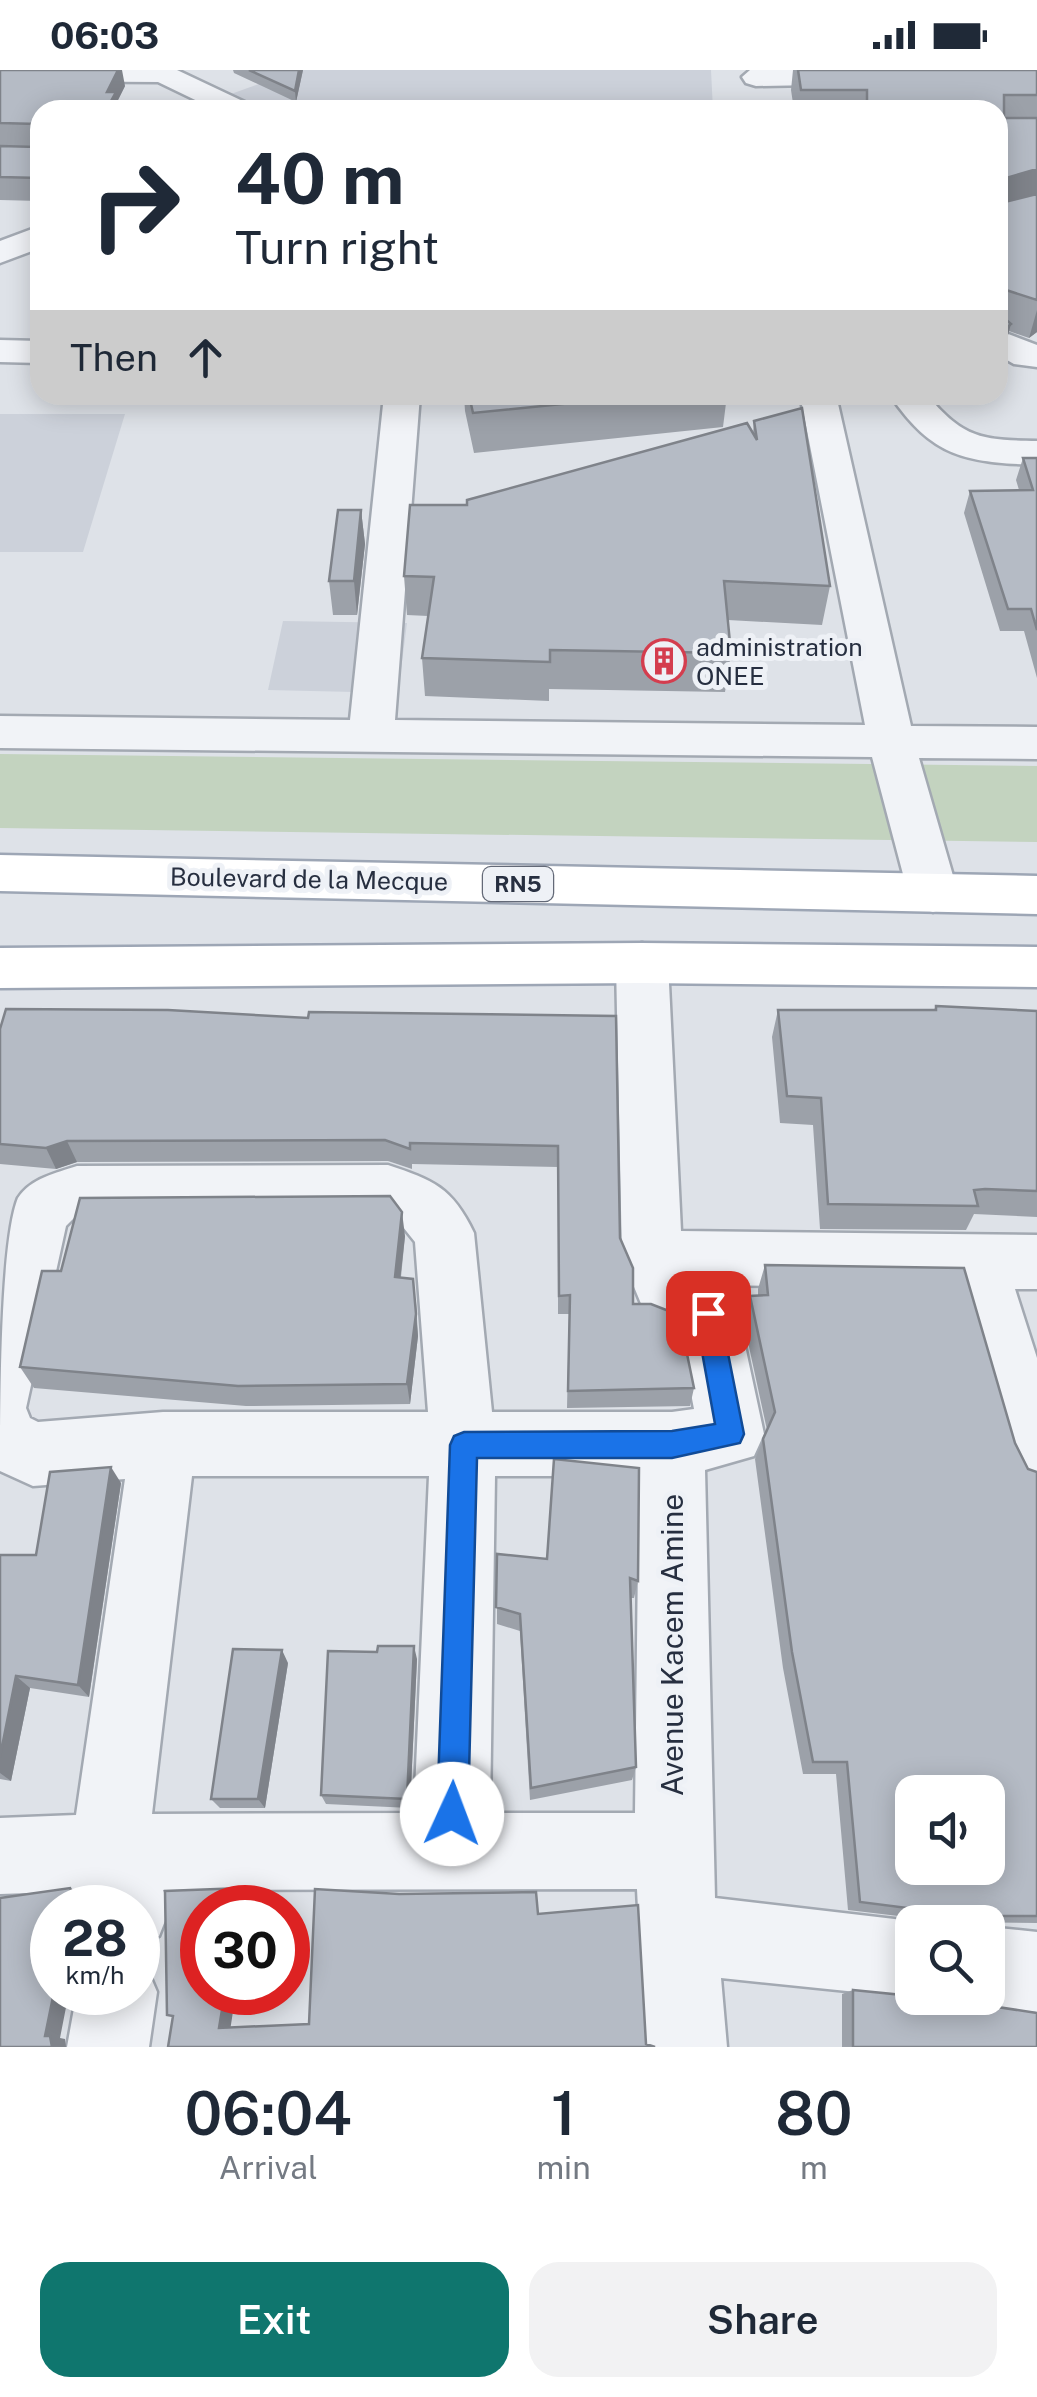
<!DOCTYPE html>
<html lang="en">
<head>
<meta charset="utf-8">
<style>
  :root { --surface:#fff; --page:#f2f2f3; --text:#1f2937; --muted:#747a83; --accent:#0f766e }
  body { margin:0; font-family:"Public Sans",sans-serif; background:var(--page); color:var(--text); height:100vh; display:flex; flex-direction:column; font-size:38px; white-space:nowrap }
  * { box-sizing:border-box; margin:0 }
  p { font-size:32px; color:var(--muted) }
  .icon { flex:none; width:55px; height:55px; fill:none; stroke:currentColor; stroke-width:2; stroke-linecap:round; stroke-linejoin:round }
  .map { position:relative; height:1977px; overflow:hidden }
  .panel { display:flex; flex-direction:column; background:var(--surface); flex:1 }
  .panel>* { flex:none }
  .top-card { position:absolute; left:30px; top:30px; width:978px; height:305px; border-radius:30px; box-shadow:0 5px 25px #0003; background:#fff; color:var(--text); overflow:hidden }
  .fabs { position:absolute; left:895px; top:1705px; display:grid; gap:20px }
  .fabs a { display:grid; place-items:center; width:110px; height:110px; border-radius:20px; background:var(--surface); box-shadow:0 5px 25px #0003; font-size:50px }
  .speed { position:absolute; left:30px; top:1815px; display:flex; gap:20px; font-size:50px; font-weight:700; text-align:center }
  .speed>* { display:grid; place-content:center; width:130px; height:130px; border-radius:50%; background:var(--surface); box-shadow:0 5px 25px #0003; line-height:1 }
  .speed small { font-size:25px; font-weight:400 }
  .speed .limit { border:15px solid #d22; background:#fff; color:#111 }
  .pin { position:absolute; display:grid; place-items:center; width:85px; height:85px; color:#fff; margin:-42px; border-radius:20px; box-shadow:0 5px 15px #0006 }
  .me { position:absolute; width:110px; margin:-55px; rotate:2deg; stroke-linejoin:round; filter:drop-shadow(0 0 8px #0008) }
  .turn { display:flex; align-items:center; gap:35px; height:210px; padding:0 40px; font-size:45px }
  .turn .icon { width:130px; height:130px; stroke-width:2.5 }
  .turn b { display:block; font-size:70px; line-height:85px }
  .then { display:flex; align-items:center; height:95px; padding:0 40px; background:#0003; gap:20px; font-size:38px }
  .eta { display:flex; justify-content:space-evenly; align-items:center; height:170px; text-align:center }
  .eta b { font-size:60px; font-weight:600; line-height:70px }
  .primary-button { display:flex; gap:20px; margin-top:auto; padding:20px 40px }
  .primary-button a { flex:1; height:115px; border-radius:30px; background:var(--accent); color:#fff; font-size:40px; font-weight:600; line-height:115px; text-align:center }
  .primary-button a+a { background:var(--page); color:var(--text) }
  .status { display:flex; justify-content:space-between; align-items:center; height:70px; padding:0 50px; background:var(--surface); direction:ltr }
  .status svg { height:28px; fill:currentColor }
  .map>svg:first-child { display:block }
  .built { fill:#ccd1da }
  .green { fill:#c3d3bf }
  .lines { fill:none; stroke-linecap:round; stroke-linejoin:round }
  .minor-casing { stroke:#a3a9b2; stroke-width:5 }
  .major-casing { stroke:#9da6b5; stroke-width:5 }
  .minor { fill:#f1f3f7; fill-rule:evenodd }
  .major { fill:#fff; fill-rule:evenodd }
  .wall { fill:#9ca1a9 }
  .shaded-wall { fill:#7f838a }
  .building { fill:#b5bbc5; stroke:#7f838a; stroke-width:2.5; fill-rule:evenodd }
  .route { fill:#1a73e8; stroke:#114b97; stroke-width:2.5 }
  .labels { text-anchor:middle; dominant-baseline:central; stroke-width:10; stroke-linejoin:round; paint-order:stroke }
  .shield { fill:#eef1f6; stroke:#636977; stroke-width:2.5 }
  .shield-label { font-size:22px; font-weight:bold; fill:#272f40 }
  .poi-label { font-size:25px; fill:#272f40; stroke:#eef1f6; text-anchor:start }
  .street-label { font-size:25px; fill:#272f40; stroke:#eef1f6 }
  .near-street-label { font-size:30px; fill:#272f40; stroke:#eef1f6 }
</style>
</head>
<body>
<div class="status"><b>06:03</b><svg viewBox="0 0 49 12"><path d="M0 12V9h3v3zM5 12V6h3v6zM10 12V3h3v9zM15 12V0h3v12zM26 1h20v11H26zM47 4h2v5h-2z"/></svg></div>
<div class="map">
<svg width="1037" height="1977" viewBox="0 0 1037 1977">
  <rect width="100%" height="100%" fill="#dee2e8"/>
  <path class="built" d="M297,0H711L713,40H266L231,24Z
    M0,344H125L83,482H0Z
    M283,551L407,553L398,623L268,620Z"/>
  <path class="green" d="M0,684L1037,696V772L0,758Z"/>
  <g class="lines">
    <g class="minor-casing">
      <path id="minor" d="M0,0H177L249,34L254,40H216L158,12L0,11Z
        M879,0L883,6L879,12L869,14L756,16L746,13L742,7L750,0Z
        M40,156V178L0,193V171Z
        M998,260L1037,275V297L1014,294L998,285Z
        M0,270L40,271V293L0,292Z
        M384,325H420L395,650L865,655L800,325H836L911,656L1037,657V689L919,688L958,823L951,836L933,842L915,836L908,823L872,687L0,678V646L350,650Z
        M890,325H927C964,369 982,370 1037,371V395C965,392 933,388 890,325Z
        M642,873L661,879L668,893L681,1161L1037,1165V1219H1015L1037,1288V1424L1014,1415L1004,1392L954,1218L709,1215L729,1223L738,1243L764,1364L754,1386L705,1400L715,1828L920,1852H912L915,1928L721,1908L727,1977H645L637,1819L163,1820L170,1838L159,1866L138,1874V1838H92L86,1821L0,1824V1748L76,1745L125,1409L33,1416L0,1401C0,1341 0,1172 18,1128C31,1108 56,1103 77,1096L388,1095C433,1110 452,1117 474,1163L492,1342H672L694,1339L679,1261L647,1248L622,1188L616,893L623,879ZM388,1145L395,1147L415,1172L428,1342H163L38,1352L30,1348L26,1338L66,1156L74,1148ZM192,1406H429L414,1743L152,1744ZM495,1406H639L635,1743H490Z
        M988,1857L1037,1862V1942L988,1937L965,1928H988Z
        M138,1890L145,1894L157,1922L149,1977H67L77,1922H138Z"/>
    </g>
    <g class="major-casing">
      <path id="major" d="M0,785L1037,806V844L0,821Z
        M642,873L1037,877V917L642,913L0,918V878Z"/>
    </g>
    <use href="#minor" class="minor"/>
    <use href="#major" class="major"/>
  </g>
  <path class="wall" d="M0,0L125,16L117,32L40,40V131L0,130Z
    M233,0H303L296,32L234,3Z
    M793,0H1037V262L1029,268L1009,261L1001,291L998,40H794L791,20Z
    M464,325H727L723,357L474,383L465,341Z
    M754,351L830,516L822,555L728,550L731,583L725,622L549,619V631L425,626L422,588L428,546L407,545L404,506L467,435L753,363Z
    M1023,388H1037V608L1024,561H1000L964,443L970,421L1019,420L1016,410Z
    M361,440L365,474L357,545H333L329,511Z
    M936,936L1037,941V1147L974,1144L966,1160L820,1159L813,1055L780,1053L772,967L778,940H934Z
    M616,946L620,1168L633,1234L694,1318L690,1336L567,1338L569,1244H558V1097L412,1094V1099L388,1091L77,1092L56,1099L0,1094V959L308,948Z
    M405,1166L401,1207L416,1232L418,1266L410,1334L246,1336L34,1318L20,1297L61,1201Z
    M765,1195L1015,1373L1028,1399L1037,1402V1853L949,1852L848,1840L836,1704H803L783,1598L755,1389L767,1360L743,1249L750,1226L758,1225V1219Z
    M121,1413L89,1627L30,1618L11,1711L0,1709V1485H36Z
    M497,1484L638,1511L634,1528H631L636,1697L632,1710L530,1730L520,1561L497,1554Z
    M377,1582L417,1589L410,1738L326,1734L321,1725Z
    M288,1593L265,1738H220L211,1729Z
    M853,1920L1037,1977H842V1924Z"/>
  <path class="shaded-wall" d="M118,0H122L125,16L117,32L119,40H106L107,22Z
    M299,0H303L296,32L295,21Z
    M1037,99V132L998,144L1003,109Z
    M1037,240V262L1029,268Z
    M1011,254L1001,291L998,293V264Z
    M361,440L365,474L357,545L354,511Z
    M67,1071L77,1092L56,1099L46,1078Z
    M402,1142L405,1166L398,1229L395,1207Z
    M413,1209L418,1266L410,1334L407,1314Z
    M111,1397L121,1413L89,1627L78,1615Z
    M414,1576L417,1589L410,1738L407,1729Z
    M282,1580L288,1593L265,1738L258,1729Z
    M16,1606L30,1618L11,1711L0,1703V1687Z
    M70,1818L83,1825L86,1832L85,1838H71Z
    M242,1818L251,1826L249,1838H239Z
    M54,1922H69L60,1968L65,1969L66,1977H52L45,1966Z
    M225,1922H236L230,1961L219,1958Z"/>
  <path class="building" d="M0,0H118L107,22H116L106,40H40V108L0,107V76L37,77V54L0,53Z
    M249,0H299L295,21Z
    M798,0H1037V25H1004V48H1037V99L1003,109L1005,132L1037,124V230L1006,220L1004,248L1011,254L998,264V40H867V20H801Z
    M469,325H651L473,343Z
    M802,338L830,516L724,511L731,583L550,580V592L422,588L434,507L404,506L410,435H467V430L747,353L757,370L754,351Z
    M1023,388H1037V560L1031,539H1008L970,421L1033,420Z
    M338,440H361L354,511H329Z
    M936,936L1037,941V1121L985,1119L974,1120L978,1136L828,1134L821,1028L787,1026L778,940H936Z
    M6,939L168,940L308,948L309,942L616,946L620,1168L633,1198V1234H651L679,1245L694,1318L568,1321L570,1225L559,1226L558,1076L410,1073V1079L385,1070L67,1071L46,1078L0,1074V959Z
    M390,1126L402,1142L395,1207L413,1209L416,1244L407,1314L238,1316L20,1297L42,1201H61L80,1128Z
    M765,1195L964,1198L1015,1373L1028,1399L1037,1402V1846H970L860,1832L847,1692H813L792,1582L763,1369L775,1342L750,1226L768,1225ZM912,1722H988V1798H912Z
    M554,1389L639,1398L638,1511L630,1508L636,1697L531,1718L520,1544L496,1537L497,1484L547,1489Z
    M111,1397L78,1615L16,1606L0,1687V1485H36L50,1402Z
    M378,1576H414L407,1729L321,1725L328,1581L377,1582Z
    M233,1579L282,1580L258,1729H211Z
    M70,1818L73,1825L71,1838H52V1922H54L45,1966H50L52,1977H0V1828Z
    M242,1818L239,1838H202V1922H225L219,1958L309,1954L315,1819L399,1824L536,1822L538,1844L638,1835L646,1974L655,1977H168L173,1946L167,1945L165,1821Z
    M853,1920L912,1926V1928H938L1037,1943V1977H853Z"/>
  <path class="route" d="M708,1231L717,1235L720,1243L744,1364L740,1373L672,1388H477L468,1744L463,1755L452,1760L441,1755L437,1744L450,1375L454,1366L464,1362L672,1361L715,1354L695,1243L698,1235Z"/>
  <defs>
    <g id="building-ring" transform="scale(2.25)"><circle r="9.5" fill="#eef1f6" stroke="#d43d4e" stroke-width="1.5"/><path d="M-4-6H4V6H1V3H-1V6H-4ZM-2.5-4.3h1.7v1.8h-1.7ZM.8-4.3h1.7v1.8H.8ZM-2.5-1h1.7V.8h-1.7ZM.8-1h1.7V.8H.8Z" fill="#d43d4e"/></g>
  </defs>
  <g fill-rule="evenodd">
    <use href="#building-ring" x="664" y="591"/>
  </g>
  <g class="labels">
    <rect class="shield" x="483" y="797" width="70" height="34" rx="8"/>
    <g class="shield-label">
      <text x="518" y="814">RN5</text>
    </g>
    <g class="poi-label">
      <text x="696" y="577">administration<tspan x="696" dy="29">ONEE</tspan></text>
    </g>
    <g class="street-label">
      <text transform="translate(309 809) rotate(1)">Boulevard de la Mecque</text>
    </g>
    <g class="near-street-label">
      <text transform="translate(672 1575) rotate(-90)">Avenue Kacem Amine</text>
    </g>
  </g>
</svg>
<div class="fabs">
<a><svg class="icon" aria-label="sound" viewBox="0 0 24 24"><path d="M4 9h4l5-4v14l-5-4H4zM17 9q2 3 0 6"/></svg></a>
<a><svg class="icon" aria-label="search" viewBox="0 0 24 24"><circle cx="10" cy="10" r="6"/><path d="M15 15l6 6"/></svg></a>
</div>
<div class="speed"><div>28<small>km/h</small></div><div class="limit">30</div></div>
<div class="pin" style="left:708px;top:1243px;background:#d93025"><svg class="icon" aria-label="arrive" viewBox="0 0 24 24"><path d="M6 21V4h12l-3 4 3 4H6"/></svg></div>
<svg class="me" style="left:452px;top:1744px" viewBox="-20 -20 40 40"><circle r="19" fill="#fff"/><path d="M0-13L10 11 0 6-10 11z" fill="#1a73e8"/></svg>
<div class="top-card">
<div class="turn"><svg class="icon" aria-label="right" viewBox="0 0 24 24"><path d="M7 20v-9h11M14 6l5 5-5 5"/></svg><div><b>40 m</b>Turn right</div></div>
<div class="then">Then<svg class="icon" aria-label="ahead" viewBox="0 0 24 24"><path d="M12 20V5M6 11l6-6 6 6"/></svg></div>
</div>
</div>
<section class="panel">
<div class="eta">
<div><b>06:04</b><p>Arrival</p></div>
<div><b>1</b><p>min</p></div>
<div><b>80</b><p>m</p></div>
</div>
<div class="primary-button"><a>Exit</a><a>Share</a></div>
</section>
</body>
</html>
